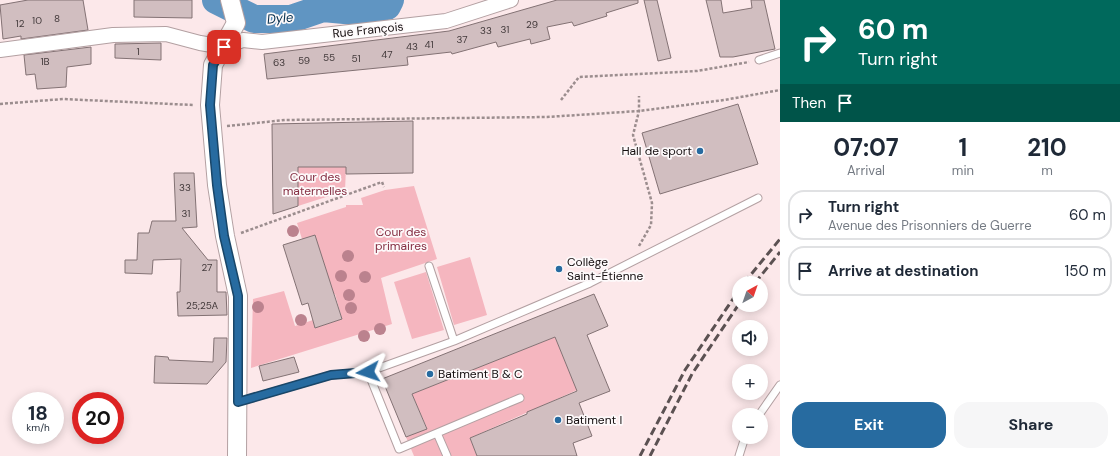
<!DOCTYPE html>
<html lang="en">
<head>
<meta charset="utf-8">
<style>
  :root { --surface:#fff; --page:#f6f6f7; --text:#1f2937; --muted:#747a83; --line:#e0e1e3; --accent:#276ba0 }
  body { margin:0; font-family:"DM Sans",sans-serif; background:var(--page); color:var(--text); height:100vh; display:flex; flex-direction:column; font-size:15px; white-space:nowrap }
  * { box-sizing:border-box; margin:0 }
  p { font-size:13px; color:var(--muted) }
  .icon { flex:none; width:22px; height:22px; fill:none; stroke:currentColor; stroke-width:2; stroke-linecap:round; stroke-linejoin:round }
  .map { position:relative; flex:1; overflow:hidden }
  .sheet { display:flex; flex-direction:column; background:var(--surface); width:340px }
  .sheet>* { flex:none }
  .top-card { background:#00695c; color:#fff; overflow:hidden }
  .needle { width:26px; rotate:40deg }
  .fabs { position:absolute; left:732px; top:276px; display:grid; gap:8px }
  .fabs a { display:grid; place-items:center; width:36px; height:36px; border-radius:50%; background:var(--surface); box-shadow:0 2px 10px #0003; font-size:20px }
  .speed { position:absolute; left:12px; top:392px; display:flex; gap:8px; font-size:20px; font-weight:700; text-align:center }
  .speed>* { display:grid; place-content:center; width:52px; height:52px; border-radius:50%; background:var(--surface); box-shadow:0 2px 10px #0003; line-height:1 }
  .speed small { font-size:10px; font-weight:400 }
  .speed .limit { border:6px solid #d22; background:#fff; color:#111 }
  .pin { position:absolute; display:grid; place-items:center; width:34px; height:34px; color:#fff; margin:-17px; border-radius:8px; box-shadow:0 2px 6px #0006 }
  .me { position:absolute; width:44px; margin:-22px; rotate:265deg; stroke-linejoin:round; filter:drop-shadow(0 0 3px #0008) }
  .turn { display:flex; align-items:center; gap:14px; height:84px; padding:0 12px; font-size:18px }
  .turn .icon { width:52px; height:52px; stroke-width:2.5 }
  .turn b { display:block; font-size:28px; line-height:34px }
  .then { display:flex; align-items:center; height:38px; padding:0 12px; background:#0003; gap:8px; font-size:15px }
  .eta { display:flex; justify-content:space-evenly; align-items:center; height:68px; text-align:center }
  .eta b { font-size:24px; font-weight:700; line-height:28px }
  .button { display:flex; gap:8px; margin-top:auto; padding:8px 12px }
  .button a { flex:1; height:46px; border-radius:16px; background:var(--accent); color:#fff; font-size:16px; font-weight:700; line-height:46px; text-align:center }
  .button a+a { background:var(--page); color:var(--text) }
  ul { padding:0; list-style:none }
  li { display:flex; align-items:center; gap:12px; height:50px; margin:0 8px 6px; padding:0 4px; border:2px solid var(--line); border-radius:16px }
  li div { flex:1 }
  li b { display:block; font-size:15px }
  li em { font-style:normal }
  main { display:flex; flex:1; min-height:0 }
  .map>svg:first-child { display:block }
  .green { fill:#f5b6bf }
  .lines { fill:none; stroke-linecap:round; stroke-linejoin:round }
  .river { stroke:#6095c2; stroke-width:28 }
  .building { fill:#d1bec0; stroke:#837274 }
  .service-casing { stroke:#b3a0a2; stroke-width:9 }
  .minor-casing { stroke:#b3a0a2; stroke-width:16 }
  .tertiary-casing { stroke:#b3a0a2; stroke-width:20 }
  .path { stroke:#9b8d8e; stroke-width:2.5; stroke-dasharray:3 2; stroke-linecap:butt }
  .service { stroke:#fff; stroke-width:7 }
  .minor { stroke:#fff; stroke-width:14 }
  .tertiary { stroke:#fff; stroke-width:18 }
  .rail { stroke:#5b5152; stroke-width:3; stroke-dasharray:8 4; stroke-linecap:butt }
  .tree { fill:#bb828e }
  .route-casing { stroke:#194668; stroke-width:10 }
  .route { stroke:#276ba0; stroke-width:7 }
  .poi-dot { fill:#276ba0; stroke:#fdf9fa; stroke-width:1.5 }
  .labels { text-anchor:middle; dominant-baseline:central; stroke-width:3.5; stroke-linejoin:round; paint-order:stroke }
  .number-label { font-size:10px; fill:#433a3b }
  .street-label { font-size:12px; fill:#140e0f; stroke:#fdf9fa }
  .poi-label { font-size:12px; fill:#140e0f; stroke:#fdf9fa; text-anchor:start }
  .park-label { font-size:12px; fill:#852f43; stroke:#fdf9fa }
  .water-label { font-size:13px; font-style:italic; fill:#032d4c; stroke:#fdf9fa }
</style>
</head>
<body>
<main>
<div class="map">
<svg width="780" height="456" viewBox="0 0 780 456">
  <rect width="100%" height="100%" fill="#fce8ea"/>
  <path class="green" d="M298,167H346L345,191L298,206Z
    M414,186L437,259L381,278L392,324L251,368L253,299L284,291L295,326L313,320L315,328L342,319L335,294H333L302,239L297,223L346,207V205H363L361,198L385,190Z
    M470,257L487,315L454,325L437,267Z
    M426,272L444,330L412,339L394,282Z
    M555,337L577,390L470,438L477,456H414L406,437L427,428L412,394Z"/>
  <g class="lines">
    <path class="river" d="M216,0L254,19H291L323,8L355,11L387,6L390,0"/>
  </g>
  <path class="building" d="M28,0H83L88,30L21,39V36L3,39L0,5Z
    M134,0H192V18L134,17Z
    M557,0H638V3L606,13L607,16L574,26L572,22L547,27L550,39L531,44L530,39L498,47L496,42L452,54L451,52L407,57L408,65L267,79L264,54L449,31Z
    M644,0H657L671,58L658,61Z
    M706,0H721L723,13L752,8L751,0H764L775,49L733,57H720Z
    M161,43V60L115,58V44Z
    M91,47V64L67,67L66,87L37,89L35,74L26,75L24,55Z
    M738,104L758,164L660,194L642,133Z
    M413,121V173L346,174V167H298V206L273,214L272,124Z
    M174,173H194L197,227L182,228L208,260H217V292H226L227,315L178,316L177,292H180L181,259L153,260L152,274L125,273V260H137L138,233H149L152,221H176Z
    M315,235L342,319L315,328L308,303L302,305L283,245Z
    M594,294L608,326L587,335L610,391L579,403L592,436L573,443L577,456H477L470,438L527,414V412L577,391L555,337L412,394L427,429L406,437L382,379Z
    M214,338H227L226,362L207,384L154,383L155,356L168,357L169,360L213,362Z
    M294,357L299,372L263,381L259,366Z"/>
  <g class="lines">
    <g class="service-casing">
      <path id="service" d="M759,60L780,53
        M429,266L454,341
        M368,372L399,449L520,398
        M238,402L331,375L368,372L454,341L590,283L758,198
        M759,415L780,385
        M437,433L447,456
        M739,456L745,437"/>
    </g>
    <g class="minor-casing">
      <path id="minor" d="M0,50L113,35L166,34L200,43L224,47L243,40L262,42L446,21L511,0"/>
    </g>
    <g class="tertiary-casing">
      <path id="tertiary" d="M230,0L236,23L213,65L210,105L217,185L225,236L238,296L237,456"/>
    </g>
    <path class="path" d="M561,100L579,77L697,71L749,62
      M0,104L63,99L193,105
      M227,126L285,120L547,117L639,111L724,100L780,90
      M241,233L382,182L384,187
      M639,246L651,225L652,203L633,135L639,111V96"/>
    <use href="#service" class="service"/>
    <use href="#minor" class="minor"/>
    <use href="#tertiary" class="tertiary"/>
    <path class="rail" d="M744,283L780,239
      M755,283L780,252
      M640,456L685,370L739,290
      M650,456L692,374L739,304"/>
  </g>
  <g class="tree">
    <circle cx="293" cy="231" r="6"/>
    <circle cx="348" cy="256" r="6"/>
    <circle cx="341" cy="276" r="6"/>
    <circle cx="365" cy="277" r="6"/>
    <circle cx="349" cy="295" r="6"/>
    <circle cx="258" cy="307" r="6"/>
    <circle cx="351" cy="308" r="6"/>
    <circle cx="301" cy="320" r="6"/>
    <circle cx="380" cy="329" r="6"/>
    <circle cx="364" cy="336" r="6"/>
  </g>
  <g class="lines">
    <g class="route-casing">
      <path id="route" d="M224,47L213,65L210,105L217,185L224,236L238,296V402L331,375L368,372"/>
    </g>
    <use href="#route" class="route"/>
  </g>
  <g class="poi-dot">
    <circle cx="700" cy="151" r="4"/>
    <circle cx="559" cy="269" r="4"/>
    <circle cx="430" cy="374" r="4"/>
    <circle cx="558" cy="420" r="4"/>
  </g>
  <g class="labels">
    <g class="number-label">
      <text x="57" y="18">8</text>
      <text x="37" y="20">10</text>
      <text x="20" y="23">12</text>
      <text x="532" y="24">29</text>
      <text x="505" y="29">31</text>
      <text x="486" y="30">33</text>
      <text x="462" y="39">37</text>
      <text x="429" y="44">41</text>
      <text x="412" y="46">43</text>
      <text x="138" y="51">1</text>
      <text x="387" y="54">47</text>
      <text x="329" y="57">55</text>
      <text x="356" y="58">51</text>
      <text x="304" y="60">59</text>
      <text x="45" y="61">1B</text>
      <text x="279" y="62">63</text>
      <text x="185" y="187">33</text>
      <text x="186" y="213">31</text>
      <text x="207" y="267">27</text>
      <text x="202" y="305">25;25A</text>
    </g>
    <g class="street-label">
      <text transform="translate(368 30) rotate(-6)">Rue François</text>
    </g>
    <g class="poi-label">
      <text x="692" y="151" text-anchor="end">Hall de sport</text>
      <text x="567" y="262">Collège<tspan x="567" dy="14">Saint-Étienne</tspan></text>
      <text x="438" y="374">Batiment B &amp; C</text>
      <text x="566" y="420">Batiment I</text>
    </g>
    <g class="park-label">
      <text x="315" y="177">Cour des<tspan x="315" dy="14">maternelles</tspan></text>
      <text x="401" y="232">Cour des<tspan x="401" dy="14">primaires</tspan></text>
    </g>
    <g class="water-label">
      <text transform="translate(280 18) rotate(-5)">Dyle</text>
    </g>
  </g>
</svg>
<div class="fabs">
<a><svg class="needle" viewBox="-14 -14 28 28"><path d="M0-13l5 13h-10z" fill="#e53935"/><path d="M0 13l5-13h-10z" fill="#747a83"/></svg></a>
<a><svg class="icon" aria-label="sound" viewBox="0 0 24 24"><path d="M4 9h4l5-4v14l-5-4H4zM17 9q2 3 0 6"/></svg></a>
<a>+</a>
<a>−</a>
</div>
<div class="speed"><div>18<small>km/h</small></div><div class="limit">20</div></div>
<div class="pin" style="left:224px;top:47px;background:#d93025"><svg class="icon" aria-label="arrive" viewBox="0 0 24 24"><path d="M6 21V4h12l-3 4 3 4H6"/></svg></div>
<svg class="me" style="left:368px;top:372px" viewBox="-20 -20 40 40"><path d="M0-17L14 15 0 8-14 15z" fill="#276ba0" stroke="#fff" stroke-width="4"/></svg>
</div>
<section class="sheet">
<div class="top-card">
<div class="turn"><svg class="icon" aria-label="right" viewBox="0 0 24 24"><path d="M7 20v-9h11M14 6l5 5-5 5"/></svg><div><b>60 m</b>Turn right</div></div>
<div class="then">Then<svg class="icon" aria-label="arrive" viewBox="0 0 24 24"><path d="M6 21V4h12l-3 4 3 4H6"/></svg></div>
</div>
<div class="eta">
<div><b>07:07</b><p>Arrival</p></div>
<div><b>1</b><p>min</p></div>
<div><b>210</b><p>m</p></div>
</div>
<ul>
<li><svg class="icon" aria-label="right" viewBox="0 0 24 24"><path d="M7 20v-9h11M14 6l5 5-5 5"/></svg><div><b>Turn right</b><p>Avenue des Prisonniers de Guerre</p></div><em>60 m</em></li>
<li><svg class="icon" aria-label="arrive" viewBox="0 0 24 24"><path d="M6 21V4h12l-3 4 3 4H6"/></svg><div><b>Arrive at destination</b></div><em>150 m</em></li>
</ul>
<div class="button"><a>Exit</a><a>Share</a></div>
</section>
</main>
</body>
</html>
